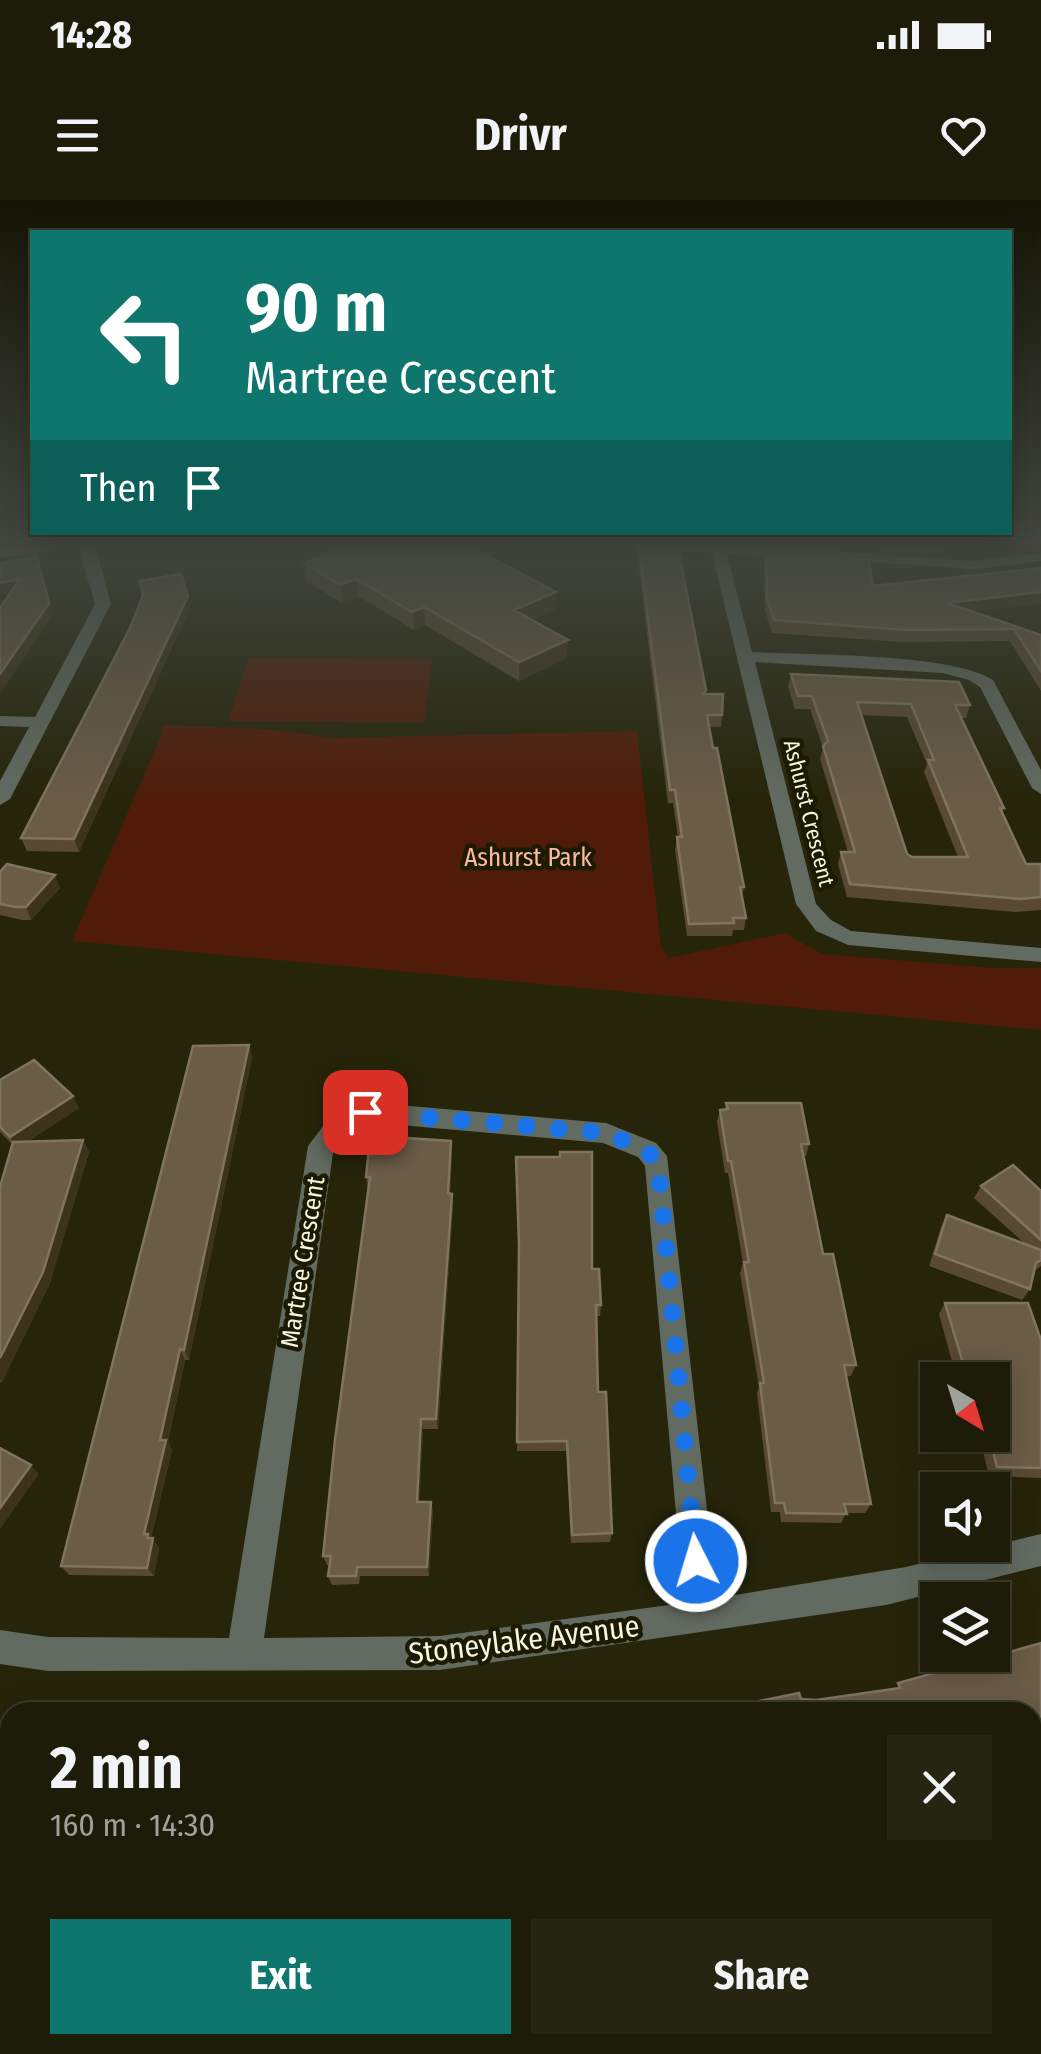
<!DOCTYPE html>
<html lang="en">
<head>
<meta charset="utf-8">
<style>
  :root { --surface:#1c1c08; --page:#252512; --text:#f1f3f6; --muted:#a0a19c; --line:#3a3a29; --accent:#0f766e }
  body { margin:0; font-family:"Fira Sans Condensed",sans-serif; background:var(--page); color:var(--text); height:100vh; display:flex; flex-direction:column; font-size:38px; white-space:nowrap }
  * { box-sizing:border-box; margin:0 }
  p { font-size:32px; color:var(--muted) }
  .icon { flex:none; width:55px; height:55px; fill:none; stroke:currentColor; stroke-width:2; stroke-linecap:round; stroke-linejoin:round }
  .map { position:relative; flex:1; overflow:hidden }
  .panel { position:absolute; left:0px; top:1502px; width:1042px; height:352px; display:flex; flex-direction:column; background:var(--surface); border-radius:30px 30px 0 0; box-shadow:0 5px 25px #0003,0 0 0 2px var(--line) }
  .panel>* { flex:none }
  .guide { position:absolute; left:30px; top:30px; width:982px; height:305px; border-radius:0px; box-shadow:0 5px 25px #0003,0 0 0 2px var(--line); background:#0f766e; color:#fff; overflow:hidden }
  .needle { width:65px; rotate:142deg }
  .tools { position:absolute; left:920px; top:1162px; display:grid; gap:20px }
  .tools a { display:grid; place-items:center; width:90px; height:90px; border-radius:0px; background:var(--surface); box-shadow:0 5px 25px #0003,0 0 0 2px var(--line); font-size:50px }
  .pin { position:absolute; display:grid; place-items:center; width:85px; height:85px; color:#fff; margin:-42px; border-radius:20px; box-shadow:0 5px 15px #0006 }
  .me { position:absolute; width:110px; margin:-55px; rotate:355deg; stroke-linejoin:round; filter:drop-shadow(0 0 8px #0008) }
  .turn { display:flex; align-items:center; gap:35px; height:210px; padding:0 50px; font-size:45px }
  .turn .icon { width:130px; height:130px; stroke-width:2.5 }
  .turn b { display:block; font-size:70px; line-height:85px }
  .then { display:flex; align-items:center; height:95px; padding:0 50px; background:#0003; gap:20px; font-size:38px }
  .round { display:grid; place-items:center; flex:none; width:105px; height:105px; border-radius:0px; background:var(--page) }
  .summary { display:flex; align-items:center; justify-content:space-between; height:170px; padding:0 50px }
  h1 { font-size:60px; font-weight:700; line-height:75px }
  .button { display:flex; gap:20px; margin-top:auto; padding:20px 50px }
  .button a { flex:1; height:115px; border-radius:0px; background:var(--accent); color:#fff; font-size:40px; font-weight:700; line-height:115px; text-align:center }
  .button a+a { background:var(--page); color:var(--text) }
  .status { display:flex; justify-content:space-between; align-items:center; height:70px; padding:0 50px; background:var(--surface); direction:ltr }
  .status svg { height:28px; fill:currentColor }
  header { display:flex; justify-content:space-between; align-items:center; height:130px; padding:0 50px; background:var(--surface); font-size:45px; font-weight:700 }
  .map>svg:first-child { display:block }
  .green { fill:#501c09 }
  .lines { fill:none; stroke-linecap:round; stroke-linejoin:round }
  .minor { fill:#626b61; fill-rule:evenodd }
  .wall { fill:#594933; fill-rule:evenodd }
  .shaded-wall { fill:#3d331b }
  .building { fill:#6a5c47; stroke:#807460; stroke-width:2.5; fill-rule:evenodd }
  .route { stroke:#1a73e8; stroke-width:18; stroke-dasharray:0 32.4 }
  .labels { text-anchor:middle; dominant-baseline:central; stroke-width:9; stroke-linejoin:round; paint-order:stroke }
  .far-street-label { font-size:22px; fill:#f6f6e6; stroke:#1c1b02 }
  .park-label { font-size:25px; fill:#fcbaa5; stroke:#1c1b02 }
  .street-label { font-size:25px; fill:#f6f6e6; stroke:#1c1b02 }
  .near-street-label { font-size:30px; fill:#f6f6e6; stroke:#1c1b02 }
</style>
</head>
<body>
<div class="status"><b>14:28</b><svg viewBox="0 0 49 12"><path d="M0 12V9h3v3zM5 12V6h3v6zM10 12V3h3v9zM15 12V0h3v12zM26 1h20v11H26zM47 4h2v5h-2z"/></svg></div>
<header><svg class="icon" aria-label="menu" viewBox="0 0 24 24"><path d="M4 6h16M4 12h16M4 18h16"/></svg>Drivr<svg class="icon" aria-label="heart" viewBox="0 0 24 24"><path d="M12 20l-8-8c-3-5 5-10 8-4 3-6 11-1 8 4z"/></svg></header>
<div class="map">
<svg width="1041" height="1854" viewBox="0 0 1041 1854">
  <rect width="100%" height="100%" fill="#26250a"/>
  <path class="green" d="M249,458L432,459L424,522L228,521Z
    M161,525L267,529L333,538L637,531L661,747L669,758L785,733L822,754L992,768H1041V830L72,741L163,531Z
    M1041,1607V1854H219L249,1845H1032V1609Z
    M0,1739L10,1740V1845H104L103,1854H0Z"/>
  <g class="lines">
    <path class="minor" d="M57,341H94L111,404L10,599L0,605V581L29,527L0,526V516L35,517L95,404L78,347L0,358V350Z
      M581,341H660L803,351V357L798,358L727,354L752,452C808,455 951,453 993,480L1041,570V594L1032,588L980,487L969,480L943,473L755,462L816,704L831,720L851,731L1041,748V762L848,745L816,731L796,704L712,353L588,345Z
      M843,353L974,361L1041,353V361L974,369L838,360L836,357Z
      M365,902L606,923L656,943L667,956L717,1398L906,1367L1041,1334V1366L886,1405L440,1470L48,1471L0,1464V1430L48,1437L229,1438L308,946L330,917ZM366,922L603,943L638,957L645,966L684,1403L440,1436L264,1438L334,946L347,931Z"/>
  </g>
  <path class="wall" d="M638,341L706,490L705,494L722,515L721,527H709L744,687L742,698L746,718L744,730H733L732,736H687L675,650L677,637H678L673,603H668L637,352Z
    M764,341H995L934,354L764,346Z
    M766,348L871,366L873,386L973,412L1041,435V491L1010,441L902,442L772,433L765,410L764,360Z
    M304,363L555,410L532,420L567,458L519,481L425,425L414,430L358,396L342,403L306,381Z
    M143,396L190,408L79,652L27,651L21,638L130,428Z
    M791,474L970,505L966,518H961L1004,608L1002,613L1026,664H1041V710L1015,712L847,697L838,664L841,652H848L820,559L823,548L810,509H795L788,487ZM861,515L907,517L927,564L924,572L958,657H912L907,654Z
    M0,672L60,688L31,720H22L0,715Z
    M249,845L252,858L189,1160H185L168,1242L172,1250L151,1338L159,1347L154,1376L69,1375L61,1366Z
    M0,880L79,908L27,942L83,940L89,952L50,1083L2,1182H0V987L13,945L0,932Z
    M726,903L809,944L806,956H803L823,1054L856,1165L851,1176H846L871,1304L865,1313H846L841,1323L781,1322L780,1312H771L757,1194L759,1187L740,1073L743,1063L728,973H725L717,922L720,910H725Z
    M452,953L450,993L452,994L453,1005L438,1229H423L419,1302H431L433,1311L429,1376H360L359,1384L332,1385L328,1376L330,1365H327L323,1356L368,989L366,977Z
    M981,986L1041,991V1066L1034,1071L1030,1089L1022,1100L929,1066L941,1027L947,1015L1024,1043L974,998Z
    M519,1054L592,1069L601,1105L600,1116H596L598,1192L612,1333L610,1342L571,1343L566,1251H517Z
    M945,1103L1041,1140V1278L989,1276L979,1235H992V1180H957L939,1114Z"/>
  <path class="shaded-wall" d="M274,341H303L275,349Z
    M944,341H995L934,354L937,343Z
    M40,365L53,415L0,494V474Z
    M20,379L24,391L0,396V383Z
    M356,379L358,396L342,403L340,385Z
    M556,392L555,410L514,428V410Z
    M1041,392V404L944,415L947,403Z
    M188,396L190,408L79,652L74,639Z
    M424,407L425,425L414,430L412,412Z
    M568,440L567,458L519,481V462Z
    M55,675L60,688L31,720L26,707Z
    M249,845L252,858L189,1160L184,1150Z
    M73,896L79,908L17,949L10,937Z
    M83,940L89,952L50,1083L2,1182L0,1180V1158Z
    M451,941L452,953L449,1005L448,993Z
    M452,994L453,1005L438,1229L436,1219Z
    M180,1149L185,1160L168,1242L172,1250L151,1338L159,1347L154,1376L147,1368L144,1334L160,1240Z
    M421,1219L423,1229L419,1311L417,1302Z
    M31,1265L39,1274L0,1329V1308Z
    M431,1302L433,1311L429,1376L427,1367Z"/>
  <path class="building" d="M364,341H459L556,392L514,410L568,440L519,462L424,407L412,412L356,379L340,385L304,363Z
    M638,341L677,343L706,490L703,494H723L722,515H707L713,548H717L744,687H740L746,718H733L734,723L689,724L677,637H682L675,590H670Z
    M904,341H944L937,343Z
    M766,348L874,355L868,356L873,386L1041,368V392L947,403L1041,435V471L1014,429L906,430L774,420L767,398Z
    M36,354L49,403L0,474V408L20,379L0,383V363L33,358Z
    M181,374L188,396L74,639L21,638L130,428L143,396L140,381Z
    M791,474L959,482L970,505H955L1004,608H1000L1026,664H1041V697L1020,699L850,684L841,652H855L823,546L828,541L812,496H798ZM857,502L911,504L934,560H928L968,657H912L907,654Z
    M7,664L55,675L26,707H16L0,704V672Z
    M249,845L184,1150L180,1149L160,1240H166L144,1334H148L147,1338H153L147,1368L61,1366L193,846Z
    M34,860L73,896L10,937L0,927V880Z
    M726,903H801L809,944H801L823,1054H833L856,1165H844L871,1304H844L847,1314L786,1313L784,1303H775L760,1183H764L744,1062H749L731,961H728L720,910L728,909Z
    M377,936L451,941L448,993L452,994L436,1219H421L417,1302H431L427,1367H357L356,1376H328L331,1356H323L335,1240L370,977H366L369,948H375Z
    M83,940L43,1072L0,1158V987L13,942Z
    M560,952H592V1069H599L601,1105H596L598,1192H606L612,1333L572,1335L567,1241L517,1242L519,1045L516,957H560Z
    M1013,965L1041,991V1040L981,986Z
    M947,1015L1041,1050V1060L1036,1063L1030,1089L935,1054Z
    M945,1103H1028L1041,1140V1268L997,1267L989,1235H992V1180H968Z
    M0,1248L31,1265L0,1308Z
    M1041,1443V1553L1032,1555V1512H716L735,1510L734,1506L799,1493L801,1499L816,1500L900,1488L898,1483Z
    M646,1508L647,1512H613Z
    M6,1553H10V1656L0,1655V1575Z"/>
  <linearGradient id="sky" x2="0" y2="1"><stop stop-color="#151406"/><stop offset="0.57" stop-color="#41463e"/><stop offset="1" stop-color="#41463e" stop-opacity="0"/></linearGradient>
  <rect width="1041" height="601" fill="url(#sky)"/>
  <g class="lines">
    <path class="route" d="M365,912L606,933L646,950L658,963L696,1361"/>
  </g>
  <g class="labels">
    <g class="far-street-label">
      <text transform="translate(809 613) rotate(76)">Ashurst Crescent</text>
    </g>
    <g class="park-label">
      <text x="528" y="658">Ashurst Park</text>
    </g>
    <g class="street-label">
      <text transform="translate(303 1062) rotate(-81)">Martree Crescent</text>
    </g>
    <g class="near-street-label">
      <text transform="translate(524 1440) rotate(-7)">Stoneylake Avenue</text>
    </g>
  </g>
</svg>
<div class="tools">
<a><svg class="needle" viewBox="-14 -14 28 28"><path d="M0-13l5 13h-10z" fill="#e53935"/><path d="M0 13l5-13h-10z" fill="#a0a19c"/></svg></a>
<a><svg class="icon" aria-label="sound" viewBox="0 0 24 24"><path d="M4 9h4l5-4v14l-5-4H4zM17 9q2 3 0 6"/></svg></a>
<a><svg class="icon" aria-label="layers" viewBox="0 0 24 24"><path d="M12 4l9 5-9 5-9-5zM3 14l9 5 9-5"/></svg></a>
</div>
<div class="pin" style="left:365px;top:912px;background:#d93025"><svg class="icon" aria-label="arrive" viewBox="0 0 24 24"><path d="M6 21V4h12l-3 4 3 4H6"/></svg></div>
<svg class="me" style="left:696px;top:1361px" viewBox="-20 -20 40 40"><circle r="17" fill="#1a73e8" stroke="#fff" stroke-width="3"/><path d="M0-11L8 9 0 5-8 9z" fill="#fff"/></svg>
<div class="guide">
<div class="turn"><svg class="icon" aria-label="left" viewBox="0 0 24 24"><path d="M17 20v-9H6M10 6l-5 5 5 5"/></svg><div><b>90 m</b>Martree Crescent</div></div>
<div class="then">Then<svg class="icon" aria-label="arrive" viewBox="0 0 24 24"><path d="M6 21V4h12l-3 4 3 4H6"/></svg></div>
</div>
<section class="panel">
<div class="summary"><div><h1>2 min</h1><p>160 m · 14:30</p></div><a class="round"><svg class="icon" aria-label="close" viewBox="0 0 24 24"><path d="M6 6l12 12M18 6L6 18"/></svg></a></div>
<div class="button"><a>Exit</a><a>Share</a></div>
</section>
</div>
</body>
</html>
